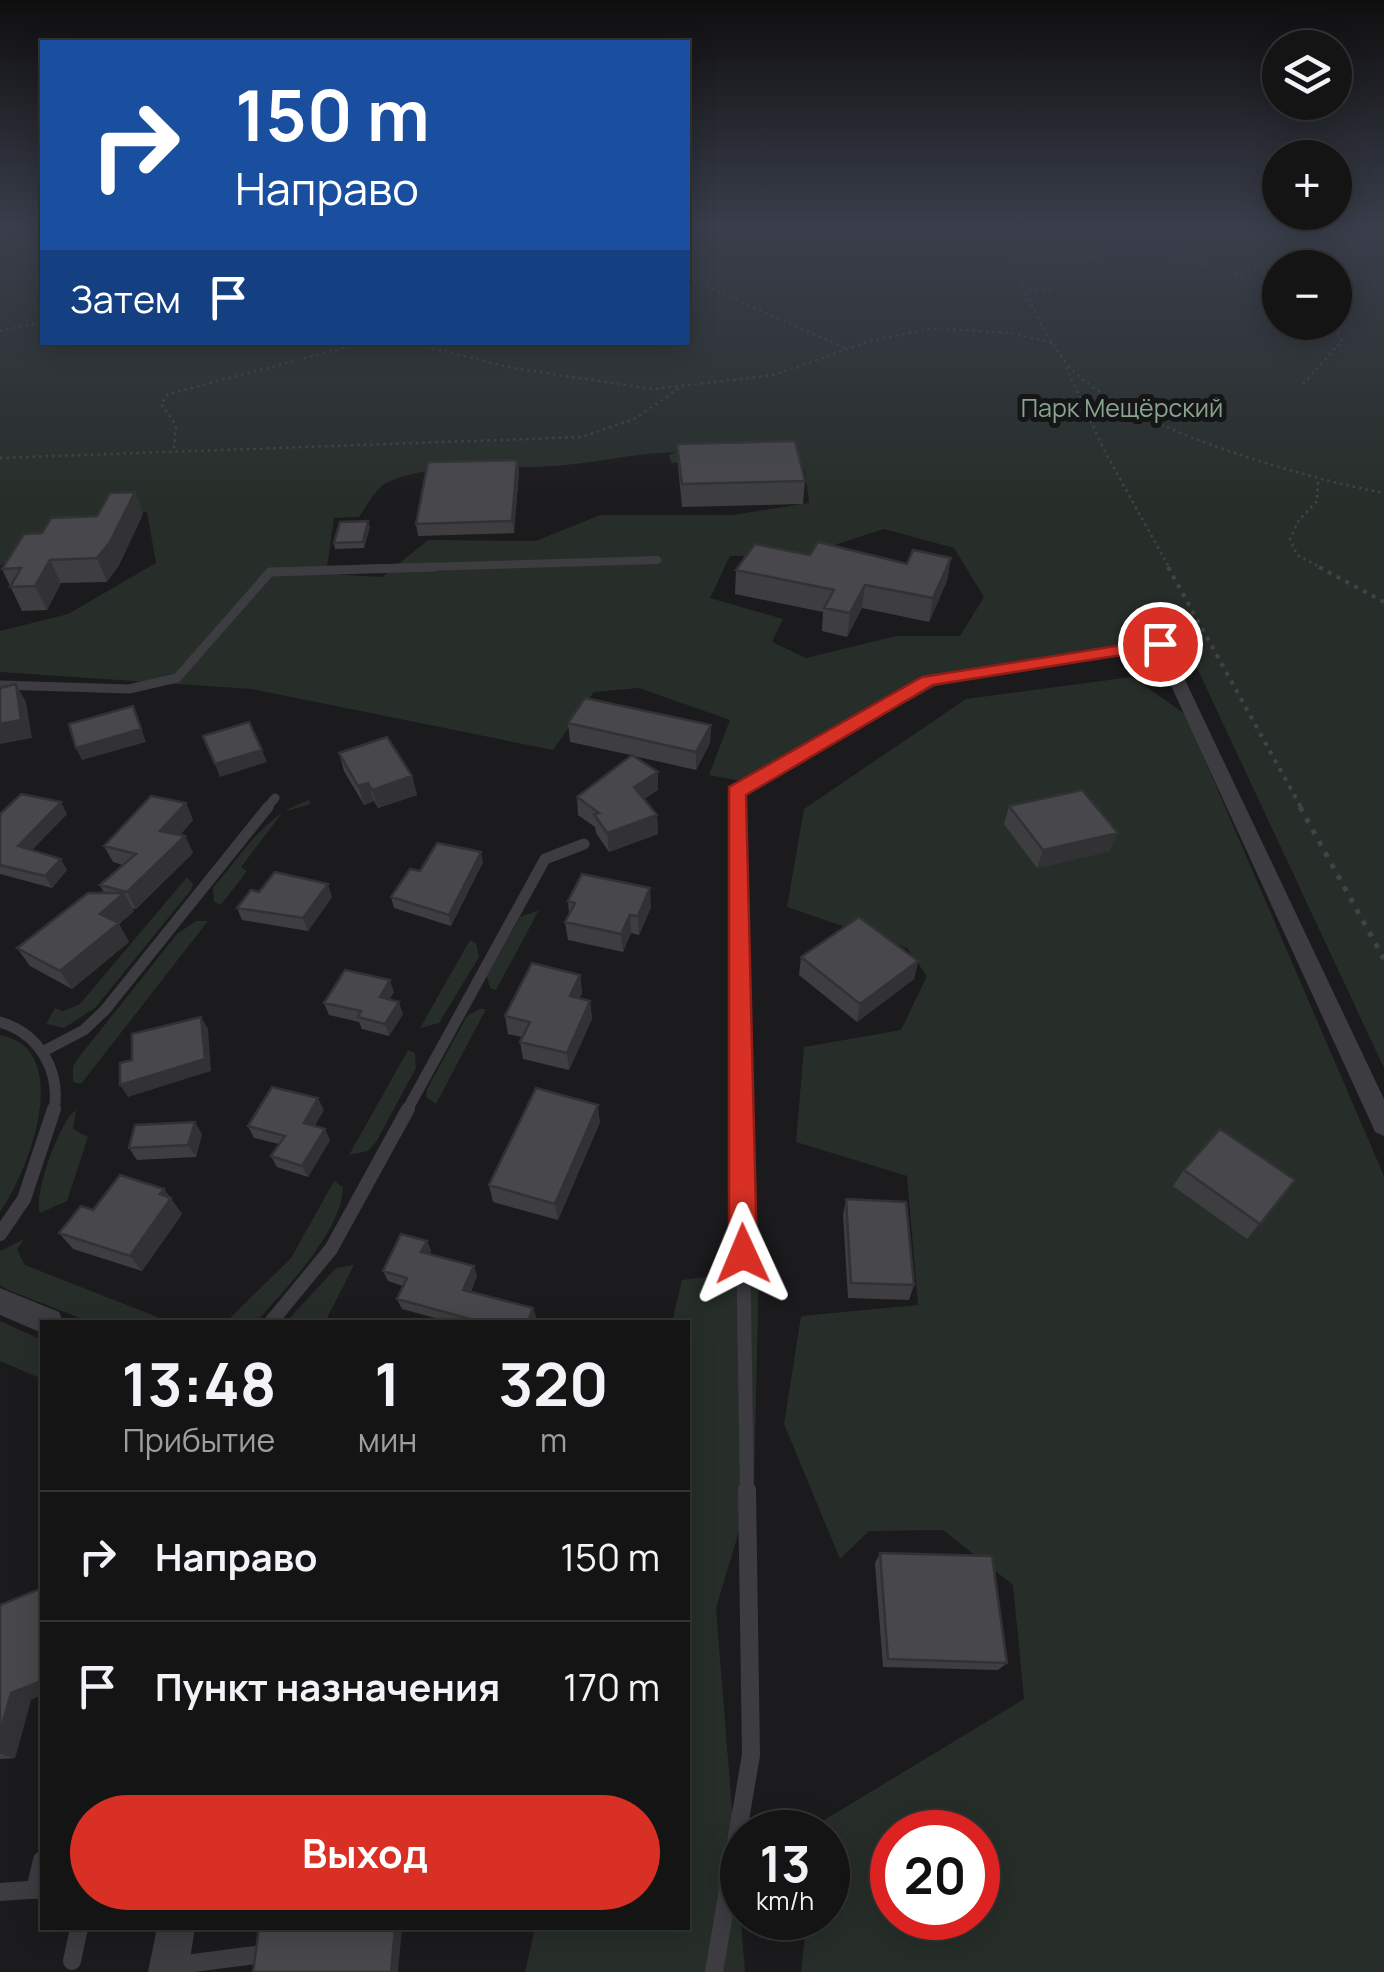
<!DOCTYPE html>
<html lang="ru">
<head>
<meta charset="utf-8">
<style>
  :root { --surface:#141415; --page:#1d1d1e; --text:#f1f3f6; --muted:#9d9ea0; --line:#333334; --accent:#d93025 }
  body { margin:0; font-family:Manrope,sans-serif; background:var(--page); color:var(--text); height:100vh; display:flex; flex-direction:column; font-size:38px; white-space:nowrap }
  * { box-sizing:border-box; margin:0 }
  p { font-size:32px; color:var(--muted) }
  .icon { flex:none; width:55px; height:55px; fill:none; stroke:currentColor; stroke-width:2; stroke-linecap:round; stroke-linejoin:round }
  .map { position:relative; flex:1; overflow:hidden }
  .side { position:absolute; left:40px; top:1320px; width:650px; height:610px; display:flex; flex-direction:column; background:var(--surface); border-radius:0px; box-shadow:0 5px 25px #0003,0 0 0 2px var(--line) }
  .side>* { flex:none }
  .banner { position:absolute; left:40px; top:40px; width:650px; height:305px; border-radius:0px; box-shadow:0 5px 25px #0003,0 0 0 2px var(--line); background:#1a4fa0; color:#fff; overflow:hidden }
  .tools { position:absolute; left:1262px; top:30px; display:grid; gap:20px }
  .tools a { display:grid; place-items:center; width:90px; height:90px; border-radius:50%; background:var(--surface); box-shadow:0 5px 25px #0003,0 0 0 2px var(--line); font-size:50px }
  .speed { position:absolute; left:720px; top:1810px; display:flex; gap:20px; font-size:50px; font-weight:700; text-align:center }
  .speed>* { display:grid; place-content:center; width:130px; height:130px; border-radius:50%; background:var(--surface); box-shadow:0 5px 25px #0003,0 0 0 2px var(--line); line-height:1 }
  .speed small { font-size:25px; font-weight:400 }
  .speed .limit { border:15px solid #d22; background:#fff; color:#111 }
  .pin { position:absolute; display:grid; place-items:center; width:85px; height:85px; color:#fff; margin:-42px; border:5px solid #fff; border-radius:50%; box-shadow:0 2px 10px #0007 }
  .me { position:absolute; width:110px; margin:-55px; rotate:359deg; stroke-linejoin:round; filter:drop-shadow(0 0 8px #0008) }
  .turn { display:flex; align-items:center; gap:35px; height:210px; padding:0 30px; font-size:45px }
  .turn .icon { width:130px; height:130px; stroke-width:2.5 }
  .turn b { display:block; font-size:70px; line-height:85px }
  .then { display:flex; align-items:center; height:95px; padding:0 30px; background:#0003; gap:20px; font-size:38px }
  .eta { display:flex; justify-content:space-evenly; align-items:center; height:170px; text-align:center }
  .eta b { font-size:60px; font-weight:700; line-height:70px }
  .action { display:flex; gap:20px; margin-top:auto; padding:20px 30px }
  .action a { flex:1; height:115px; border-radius:60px; background:var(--accent); color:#fff; font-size:40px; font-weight:700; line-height:115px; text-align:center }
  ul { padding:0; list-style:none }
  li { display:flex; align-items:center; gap:30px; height:130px; padding:0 30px; border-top:2px solid var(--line) }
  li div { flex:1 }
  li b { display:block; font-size:38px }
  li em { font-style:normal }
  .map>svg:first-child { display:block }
  .green { fill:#272e29; fill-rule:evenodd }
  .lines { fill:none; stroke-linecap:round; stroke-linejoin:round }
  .path-far2 { stroke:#424248; stroke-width:2.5; stroke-dasharray:2.5 4; stroke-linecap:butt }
  .path-far1 { stroke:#424248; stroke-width:4; stroke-dasharray:4 6; stroke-linecap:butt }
  .path { stroke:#424248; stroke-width:5; stroke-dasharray:5 8; stroke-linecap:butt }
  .lane-far4 { stroke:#3c3c41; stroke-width:8 }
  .lane-far3 { stroke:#3c3c41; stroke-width:9 }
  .lane-far2 { stroke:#3c3c41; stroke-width:11 }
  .lane-far1 { stroke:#3c3c41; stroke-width:14 }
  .lane { stroke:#3c3c41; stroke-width:18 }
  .street { fill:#3c3c41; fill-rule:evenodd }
  .wall { fill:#3e3e41 }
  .shaded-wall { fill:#323235 }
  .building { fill:#48484c; stroke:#323235; stroke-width:2.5 }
  .route { fill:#d93025; stroke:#8d1f18; stroke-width:2.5 }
  .labels { text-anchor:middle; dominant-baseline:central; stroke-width:10; stroke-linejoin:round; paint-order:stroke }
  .far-park-label { font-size:25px; fill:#88a38e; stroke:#161517 }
</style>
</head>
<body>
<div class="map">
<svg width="1384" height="1972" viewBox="0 0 1384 1972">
  <rect width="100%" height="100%" fill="#1b1a1c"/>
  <path class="green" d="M0,227H42V342H688V227H1384V1068L1191,655L1174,644L945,681L757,784L709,775L730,720L639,688L594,692L553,750L251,689L0,672V631L68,614L156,563L147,512L79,516L0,566ZM1280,268H1335V322H1280ZM676,452L669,455L671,463L795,459L805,471L809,503L732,515H600L536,541L428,540L382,577L326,574L334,518L359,517C367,506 376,487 388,482C440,460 499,470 554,466C596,463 634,453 676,452ZM884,529L954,548L984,597L960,636H896L806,658L772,642L783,619L710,598L730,556L797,557Z
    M1132,677L1185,714L1384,1176V1972H801L807,1918H828V1832H815L816,1825L1024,1699L1013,1585L943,1530L869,1531L840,1559L784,1424L801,1316L918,1305L907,1176L796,1142L804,1047L901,1030L927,976L907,948L787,907L804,809L966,699ZM892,1832H978V1918H892Z
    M309,800L311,804L283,812L241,867L247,871L221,905L214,902L213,888C243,853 264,815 309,800Z
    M187,877L193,884L191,890L95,1008L64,1028L46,1024L55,1008L63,1011L80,1004Z
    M539,910L496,990L490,988L487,976L520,917Z
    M196,921H208L81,1084L73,1082V1066L79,1057L177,934Z
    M470,940L476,943L479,957L439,1023L420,1028Z
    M479,1009H486L436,1104L426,1097L427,1089L467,1016Z
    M0,1035C76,1049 28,1173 0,1212Z
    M408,1050L415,1053L416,1068L376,1142L368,1151L349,1155Z
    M76,1110L73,1129L88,1137L67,1201L40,1213C33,1195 60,1120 76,1110Z
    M334,1181L343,1187C343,1230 284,1291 256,1322H226L291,1258Z
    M24,1239L17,1250L25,1265L170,1322H90L8,1290L0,1285V1251Z
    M354,1265L325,1322H286L336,1268Z
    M759,1270L754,1481L716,1608L745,1972H525L535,1928H688V1322H672L682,1280Z
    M0,1321L42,1340V1379L0,1361Z"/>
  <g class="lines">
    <path class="path-far2" d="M763,227L924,243
      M998,227C1019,273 1035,324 1067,364C1119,426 1304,478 1384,493
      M1027,227L1108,236L1280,287
      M0,236L42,251
      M973,248L1008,247
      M688,249L697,245L700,227
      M1016,264L1152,251
      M1235,273L1342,242L1384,246
      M688,278L845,348
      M1029,290H1055
      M0,331L42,322
      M407,342L512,368L653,389L774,375L870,341L934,328L1012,333L1052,343
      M1066,367L1104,450L1170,569
      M1303,384L1342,341L1332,322
      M174,448L176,425L161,404L168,394L367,342
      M0,458L582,437L634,419L680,388
      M1318,482L1317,501L1299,520L1290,539L1297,555L1324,569"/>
    <path class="path-far1" d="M1168,567L1302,809
      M1319,567L1384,602"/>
    <path class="path" d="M1300,807L1384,959"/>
    <path class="lane-far4" d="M355,569L657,560"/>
    <path class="lane-far3" d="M0,685L129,689L177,678L270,572L435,567
      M266,809L275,798
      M736,809V792L928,681L1160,644"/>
    <path class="lane-far2" d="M736,807L741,1112
      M0,1022C40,1034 61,1071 54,1112
      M44,1051L84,1030L105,1010L268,807
      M406,1112L545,859L584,844"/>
    <path class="lane-far1" d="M741,1109L747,1493
      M0,1234L24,1199L54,1109
      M271,1322L331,1249L408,1109"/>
    <path class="lane" d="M35,1890L42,1860
      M0,1892L42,1889
      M72,1961L79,1928
      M178,1965L255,1955
      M714,1972L751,1755L747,1490"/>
    <path class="street" d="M1160,639L1168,644L1384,1099V1136L1375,1132L1372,1125L1152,644Z
      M0,1288L59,1312L63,1322H42V1333L0,1315Z
      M157,1928H195L188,1972H148Z"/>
  </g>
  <path class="wall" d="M677,444L805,481L803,504L682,507L678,466Z
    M517,460L519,471L514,533L418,536L416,524Z
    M135,492L143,514L119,565L107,582L61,583L47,610L22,611L2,569L42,533L97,516Z
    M370,527L364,548L335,549L334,543Z
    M810,555L907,564L951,558L947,581L929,622L862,608L847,637L822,631L823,612L735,594L736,570Z
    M568,723L711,725L710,743L696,770L634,756L658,772V790L644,799L657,815L658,834L609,852L596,833L595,827L578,815L577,797L631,755L570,742Z
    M339,753L412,776L417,795L378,808L374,801L364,805L344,771Z
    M186,803L193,820L180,835L185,836L193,853L136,909L132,908L134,911L119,924L129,942L72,989L30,966L17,948L104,893L100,885L123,865L113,862L104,846Z
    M1009,806L1110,851L1037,868L1004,824Z
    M0,814H67L32,850L67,870L52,888L0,874Z
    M483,862L451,926L394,908L391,897L420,871Z
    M259,892L332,897L308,931L242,920L237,908Z
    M568,901L651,907L639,935L631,933L623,952L568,940L565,922L569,914Z
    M801,957L918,961L914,979L857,1022L799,975Z
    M580,975L582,993L579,999L590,1001L592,1019L569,1070L523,1059L520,1042L522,1037L508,1034L505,1016Z
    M394,992L389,999L403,1014L389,1036L362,1029L359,1022L329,1015L324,1003Z
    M324,1110L314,1126L330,1140L308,1177L277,1167L271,1156L279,1144L254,1138L248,1126Z
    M600,1122L558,1220L493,1202L489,1185Z
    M202,1134L196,1157L137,1160L129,1148Z
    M1184,1170L1295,1180L1247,1239L1173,1186Z
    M164,1189L182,1214L142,1271L73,1249L59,1233L93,1210Z
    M846,1199L914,1285L909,1300L848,1298L843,1215Z
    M427,1241L431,1251L429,1254L477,1276L471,1292L533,1308L536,1317L534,1322H450L402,1309L397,1299L403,1286L388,1281L383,1271Z
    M880,1553L1007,1663L998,1670L883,1667L875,1563Z
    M0,1605L31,1700L15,1758L0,1759Z"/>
  <path class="shaded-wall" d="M517,460L519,471L514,533L512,521Z
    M135,492L143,514L119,565L107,582L97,558Z
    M368,521L370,527L364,548L363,542Z
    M951,558L947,581L929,622L933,598Z
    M50,560L61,583L47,610L35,586Z
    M865,585L862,608L847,637L850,613Z
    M16,684L26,702L32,738L0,744V724Z
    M133,706L146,742L82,760L76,748Z
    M711,725L710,743L696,770V752Z
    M262,750L267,762L220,777L215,764Z
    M658,772V790L635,805L634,787Z
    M412,776L417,795L378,808L372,790Z
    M368,783L374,801L364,805L358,786Z
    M61,802L67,814L25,857L18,846Z
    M186,803L193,820L169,848L160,831Z
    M657,815L658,834L609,852L607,833Z
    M1118,833L1110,851L1037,868L1043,850Z
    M185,836L193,853L136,909L127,892Z
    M481,852L483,862L451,926L449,915Z
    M61,859L67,870L52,888L45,876Z
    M328,884L332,897L308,931L303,918Z
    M650,888L651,907L639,935L638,916Z
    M124,893L134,911L119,924L129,942L72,989L60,971L100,914Z
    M630,915L631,933L623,952L621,934Z
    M918,961L914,979L857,1022L860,1004Z
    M580,975L582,993L572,1014L570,996Z
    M390,980L394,992L384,1009L380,997Z
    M590,1001L592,1019L569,1070L567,1053Z
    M399,1002L403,1014L389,1036L385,1024Z
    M201,1017L208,1029L211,1071L128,1097L120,1085Z
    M318,1098L324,1110L310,1134L304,1123Z
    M598,1105L600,1122L558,1220L555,1204Z
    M195,1122L202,1134L196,1157L188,1145Z
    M325,1129L330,1140L308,1177L302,1166Z
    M164,1189L182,1214L142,1271L130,1256L160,1194Z
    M427,1241L431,1251L425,1262L421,1252Z
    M474,1266L477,1276L467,1300L463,1290Z
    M533,1308L536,1317L534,1322H528Z
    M42,1681V1695L31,1700L15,1758L0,1754V1732L11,1693Z
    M395,1928H402L398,1972H391Z"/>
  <path class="building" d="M795,441L805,481L682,484L677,444Z
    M517,460L512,521L416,524L428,462Z
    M135,492L110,542L97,558L50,560L35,586L10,587L21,568L2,569L24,534L42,533L51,518L97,516L110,493Z
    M368,521L363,542L334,543L340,522Z
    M818,542L907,564L913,550L951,558L933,598L865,585L850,613L824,608L834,590L736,570L755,544L810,555Z
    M16,684L21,720L0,724V688Z
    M585,698L711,725L696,752L568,723Z
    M133,706L141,729L76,748L69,724Z
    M249,722L262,750L215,764L203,736Z
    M387,737L412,776L372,790L368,783L358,786L339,753Z
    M632,755L658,772L634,787L657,815L607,833L594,814L599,813L577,797Z
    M1082,790L1118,833L1043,850L1009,806Z
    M21,794L61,802L18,846L61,859L45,876L0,865V814Z
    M151,796L186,803L160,831L185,836L127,892L100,885L136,854L104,846Z
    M437,843L481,852L449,915L391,897L410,869L420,871Z
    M275,872L328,884L303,918L237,908L251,890L259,892Z
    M582,874L650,888L638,916L630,915L621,934L565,922L575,903L568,901Z
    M88,893H124L100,914L119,923L60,971L17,948Z
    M859,917L918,961L860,1004L801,957Z
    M532,963L580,975L570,996L590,1001L567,1053L520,1042L530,1022L505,1016Z
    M345,970L390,980L380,997L399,1002L385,1024L358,1017L361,1011L324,1003Z
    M201,1017L205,1059L120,1085V1063L132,1060V1034Z
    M272,1087L318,1098L304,1123L325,1129L302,1166L271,1156L285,1136L248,1126Z
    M536,1088L598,1105L555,1204L489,1185Z
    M195,1122L188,1145L129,1148L135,1125Z
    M1220,1129L1295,1180L1260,1224L1184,1170Z
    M120,1175L164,1189L160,1194L171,1198L130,1256L59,1233L81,1206L93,1210Z
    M846,1199L906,1202L914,1285L851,1283Z
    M401,1234L427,1241L421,1252L474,1266L463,1290L533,1308L528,1322H468L470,1319L397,1299L407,1278L383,1271Z
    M880,1553L992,1556L1007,1663L888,1659Z
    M42,1588V1681L11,1693L0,1732V1605Z
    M259,1928H395L391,1972H253Z"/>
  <linearGradient id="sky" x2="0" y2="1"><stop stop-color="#0f0e0f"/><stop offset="0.45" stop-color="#393e4b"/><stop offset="1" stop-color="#393e4b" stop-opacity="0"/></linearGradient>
  <rect width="1384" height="503" fill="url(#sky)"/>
  <path class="route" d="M1160,639L1166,640V648L933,685L746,795L757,1254L753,1263L743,1267L733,1263L729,1254V787L922,677Z"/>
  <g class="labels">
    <g class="far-park-label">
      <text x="1122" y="407">Парк Мещёрский</text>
    </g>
  </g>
</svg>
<div class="tools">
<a><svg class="icon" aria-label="layers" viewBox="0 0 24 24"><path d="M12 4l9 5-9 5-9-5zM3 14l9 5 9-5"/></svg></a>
<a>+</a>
<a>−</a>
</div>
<div class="speed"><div>13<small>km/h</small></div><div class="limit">20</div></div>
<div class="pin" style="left:1160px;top:644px;background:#d93025"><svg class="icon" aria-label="arrive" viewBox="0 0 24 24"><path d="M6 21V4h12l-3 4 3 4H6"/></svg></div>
<svg class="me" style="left:743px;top:1254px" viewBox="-20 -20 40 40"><path d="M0-17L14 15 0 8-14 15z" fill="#d93025" stroke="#fff" stroke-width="4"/></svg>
<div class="banner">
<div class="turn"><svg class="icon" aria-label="right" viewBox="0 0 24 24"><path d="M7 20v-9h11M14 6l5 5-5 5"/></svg><div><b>150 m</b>Направо</div></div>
<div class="then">Затем<svg class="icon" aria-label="arrive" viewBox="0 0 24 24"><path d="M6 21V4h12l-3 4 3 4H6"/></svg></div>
</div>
<section class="side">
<div class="eta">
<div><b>13:48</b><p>Прибытие</p></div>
<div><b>1</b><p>мин</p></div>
<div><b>320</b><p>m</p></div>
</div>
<ul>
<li><svg class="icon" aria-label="right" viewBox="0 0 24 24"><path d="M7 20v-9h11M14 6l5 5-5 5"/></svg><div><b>Направо</b></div><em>150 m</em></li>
<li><svg class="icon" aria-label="arrive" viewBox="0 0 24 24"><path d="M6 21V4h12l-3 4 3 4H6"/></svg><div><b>Пункт назначения</b></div><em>170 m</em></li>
</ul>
<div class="action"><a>Выход</a></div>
</section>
</div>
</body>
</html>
